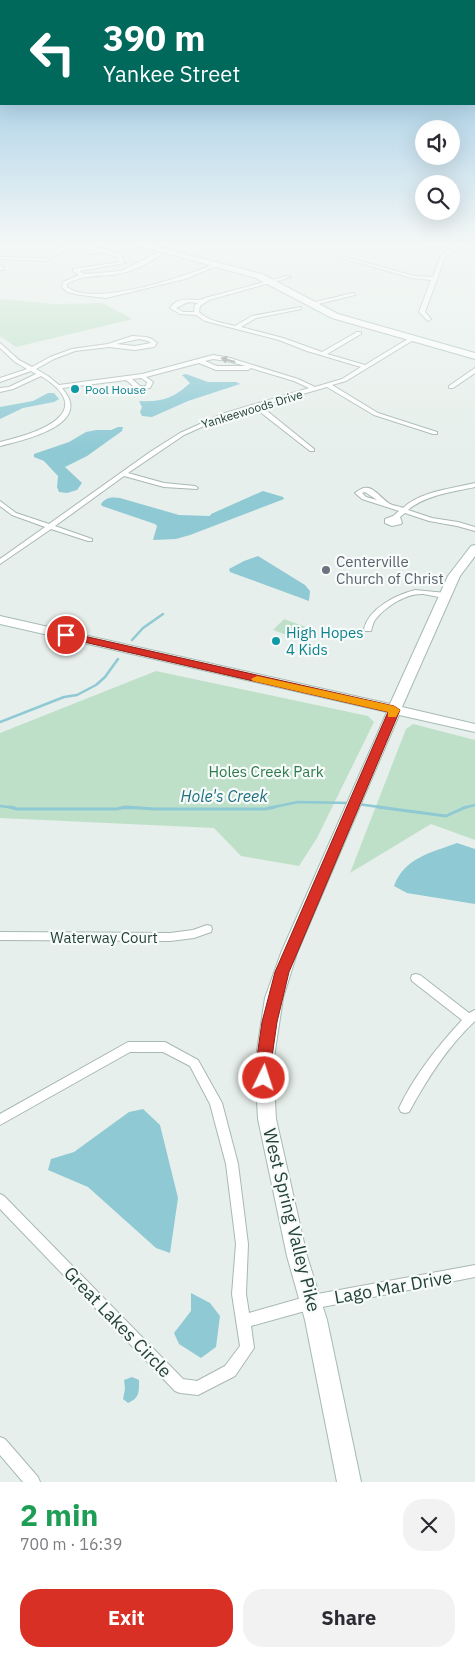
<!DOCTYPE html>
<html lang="en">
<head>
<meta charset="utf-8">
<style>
  :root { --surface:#fff; --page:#f2f2f3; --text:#2b2b33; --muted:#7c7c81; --accent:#d93025 }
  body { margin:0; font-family:"IBM Plex Sans",sans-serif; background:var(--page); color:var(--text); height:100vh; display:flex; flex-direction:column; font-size:19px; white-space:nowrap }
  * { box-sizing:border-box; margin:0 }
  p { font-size:16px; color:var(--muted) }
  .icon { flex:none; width:28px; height:28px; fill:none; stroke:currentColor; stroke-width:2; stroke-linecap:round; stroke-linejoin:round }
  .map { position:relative; height:1482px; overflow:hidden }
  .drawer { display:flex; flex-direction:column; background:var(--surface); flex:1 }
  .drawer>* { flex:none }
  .hud { position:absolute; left:0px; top:0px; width:475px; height:105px; box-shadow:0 5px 20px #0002; background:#00695c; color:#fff; overflow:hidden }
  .controls { position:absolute; left:415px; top:120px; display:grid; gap:10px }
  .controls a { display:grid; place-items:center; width:45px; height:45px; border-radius:50%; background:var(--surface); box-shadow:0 5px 20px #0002; font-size:25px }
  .pin { position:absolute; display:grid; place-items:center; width:42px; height:42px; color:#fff; margin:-21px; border:2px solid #fff; border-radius:50%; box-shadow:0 1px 5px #0007 }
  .me { position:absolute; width:55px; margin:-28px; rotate:4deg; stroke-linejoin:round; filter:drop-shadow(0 0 4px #0008) }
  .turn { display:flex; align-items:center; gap:18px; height:105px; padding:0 20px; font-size:22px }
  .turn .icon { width:65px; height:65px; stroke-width:2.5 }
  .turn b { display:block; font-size:35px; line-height:42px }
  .round { display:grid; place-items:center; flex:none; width:52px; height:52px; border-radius:20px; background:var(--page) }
  .summary { display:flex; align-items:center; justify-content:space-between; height:85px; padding:0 20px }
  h1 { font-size:30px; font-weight:800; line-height:38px; color:#1e9e55 }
  .primary-button { display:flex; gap:10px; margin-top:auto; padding:10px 20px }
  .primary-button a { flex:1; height:58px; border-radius:20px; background:var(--accent); color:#fff; font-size:20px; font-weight:800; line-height:58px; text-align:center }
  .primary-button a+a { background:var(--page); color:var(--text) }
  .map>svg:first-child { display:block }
  .green { fill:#bfe0c8 }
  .water { fill:#8ec9d4 }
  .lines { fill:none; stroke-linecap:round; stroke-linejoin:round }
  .stream-far1 { stroke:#8ec9d4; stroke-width:2.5 }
  .stream { stroke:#8ec9d4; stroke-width:3 }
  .street-casing { stroke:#a8b8b2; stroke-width:2 }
  .secondary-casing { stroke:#a4bbb3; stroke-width:2 }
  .street { fill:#fff; fill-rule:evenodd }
  .secondary { fill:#fff; fill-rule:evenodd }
  .oneway { fill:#92a09c }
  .route { fill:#d93025; stroke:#8d1f18 }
  .slow { fill:#f59e0b }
  .culture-dot { fill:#0f9aa8; stroke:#f7fbf9; stroke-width:2 }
  .worship-dot { fill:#6b7280; stroke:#f7fbf9; stroke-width:2 }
  .labels { text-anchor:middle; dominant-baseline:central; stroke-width:4.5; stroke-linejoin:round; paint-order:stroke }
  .far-culture-label { font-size:12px; fill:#0d838f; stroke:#f7fbf9; text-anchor:start }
  .far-street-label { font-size:12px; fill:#24423a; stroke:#f7fbf9 }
  .worship-label { font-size:15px; fill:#5b616d; stroke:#f7fbf9; text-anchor:start }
  .culture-label { font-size:15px; fill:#0d838f; stroke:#f7fbf9; text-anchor:start }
  .park-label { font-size:15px; fill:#2d7a4b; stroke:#f7fbf9 }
  .street-label { font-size:15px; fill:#24423a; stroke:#f7fbf9 }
  .water-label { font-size:16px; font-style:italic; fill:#1c6f80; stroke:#f7fbf9 }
  .near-street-label { font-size:18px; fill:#24423a; stroke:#f7fbf9 }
</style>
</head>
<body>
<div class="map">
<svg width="475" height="1482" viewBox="0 0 475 1482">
  <rect width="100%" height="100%" fill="#e6efeb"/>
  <path class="green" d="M0,299L54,304L102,303L133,319L16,347L0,336Z
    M284,619L306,627L295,638L273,630Z
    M156,671L368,716L374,722L317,838L299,866L241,856L214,828L0,818V733Z
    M413,724L475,740V840L431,824L350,873L406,729Z"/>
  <path class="water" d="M186,374L208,382H236L240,384L188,401L152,417L142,416L140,412L142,407L139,401C161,402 173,399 190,383L182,375Z
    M48,393H54L59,399L54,402L23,408L0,419V407L33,401Z
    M118,427H123L122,431L87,456L65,467L82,483L77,490L67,493L59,492L57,487L58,476L44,461L34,457V454L69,442L86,432L96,430H111Z
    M263,491L283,497L284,499L190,535L176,539L153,540L157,526L155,524L102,506L101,504C106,497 112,497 120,498L179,515L210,516L211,514Z
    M258,556L305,585L310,591L309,601L230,572L229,569L244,561Z
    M457,843L475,849V904L407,893L394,886C405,857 431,853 457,843Z
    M143,1109L160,1125L178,1198L170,1253L156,1248L88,1187L48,1170L51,1159L74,1152L129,1112Z
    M191,1293L210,1303L220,1316L216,1347L201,1358L179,1344L174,1333L191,1311Z
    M132,1377L139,1380C139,1391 140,1398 128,1403L123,1399L125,1389L124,1380Z"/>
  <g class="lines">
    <path class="stream-far1" d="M132,640L143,628L163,614
      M0,722L64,697L77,695L96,685L105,677L118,659
      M357,804L387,808
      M0,806L15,808
      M121,808H141
      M269,808L298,802L349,803
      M463,808L475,805"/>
    <path class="stream" d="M10,807L17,809H117L125,807L155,809H265L275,807
      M378,807L446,816L466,807"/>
    <g class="street-casing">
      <path id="street" d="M3,243H7L0,251V247Z
        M53,243H61L69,246L46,261L0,259V257L45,259L63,246Z
        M93,243H97V247L121,255L125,263L80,271L85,274L121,271L159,252L163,253C151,262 133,272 117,274C100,277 83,274 67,284V287C94,308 185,276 215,264L219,265L185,279L106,298L80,295L67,292L62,287L63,282L79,275L73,271V269L120,262L117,257L102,252L94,254L84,252V250L93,246ZM94,249L98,250L90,251Z
        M452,243H462L475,247V249L460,246L445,257L425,312L431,319L428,321L419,312L431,280L412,278L343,258L345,257L414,276L433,277L441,255L456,245Z
        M0,265L2,266L4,270H0Z
        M287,276L291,277L209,300L200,306L199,312C207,321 224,323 235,326L252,316L301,307V309L256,318L241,327L283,338L322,352L357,332H361V334L327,354L365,365L411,337H415V339L346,381L332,385L378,413L437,432V434H433L374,415L327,387L261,406L314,449V451H310L255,408L226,416L184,435L128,473L164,483L195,486L198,488L197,489L164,487L124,476L55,526L92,539V541H88L51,529L0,564V559L45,527L12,515L0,506V501L16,513L49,524L150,452L180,433L222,414L309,388L294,381L251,368L248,370H216L199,363L146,377L153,382L150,388L137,389L126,380L62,388C65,392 69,397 70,402C76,429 19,441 0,446V442C35,434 101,413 41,376L13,389L0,392V388L9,387L36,374L31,371L0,382V378L27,369L15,362L0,348V343L19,360L32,367L50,357L72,349L108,344L132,336L146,337L152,339L157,343L154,347L135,350L109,347L75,351L54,359L36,369L48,376L59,385L142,374L213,355L230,358L298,379L315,387L342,379L361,367L307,351L279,340L205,321L196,315L180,314L170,308C181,293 196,304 205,298ZM188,302L198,303L195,305L194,312H183L176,308ZM139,339L148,341L151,343L135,346L116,344ZM213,359L227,361L246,366H217L205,361ZM141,378L147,382L146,386H140L132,379Z
        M353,293L355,294V295L310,306L307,304Z
        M475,368V373L453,388H449V386Z
        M475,483V487C453,492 425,495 408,510L432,518L458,522L475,527V531L457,526L429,521L405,513L400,517L402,523L401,524L392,526L385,523V519L393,516L399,511L362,499L355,493C371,479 377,496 390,504C394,506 399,506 403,508C421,491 451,489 475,483ZM365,492L377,500L366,497L362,493Z
        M415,590L446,593L450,595C443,600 431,595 423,594C406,593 385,607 375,620C373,623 372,627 371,631H365L364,629C369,608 396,595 415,590Z
        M207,925L211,926L212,929L211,932L194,938L170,941L0,940V932L170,933L193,930Z
        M416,974L420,975L469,1013L475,1010V1021C448,1046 427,1079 409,1112L405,1113L401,1112L399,1108C414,1076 438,1046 462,1020L412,981L411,978L412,975Z
        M128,1042H165L198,1060L222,1103L238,1164L248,1244L246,1294L249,1313L312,1295L475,1265V1277L312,1309L251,1326L254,1348L235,1376L198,1395L180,1393L175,1391L0,1209V1194L4,1196L183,1379L197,1381L225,1366L240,1346L232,1294L236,1244L226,1164L210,1104L190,1066L163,1052H130L0,1125V1114Z
        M0,1437L5,1439L38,1477L40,1482H23L0,1455Z"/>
    </g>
    <g class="secondary-casing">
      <path id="secondary" d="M130,243H142L262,274L338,314L475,353V359L332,318L256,278Z
        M475,545V556L460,576L402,707L475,724V732L399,715L297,953L283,998L273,1064L276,1119L307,1256L327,1320L361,1482H337L305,1320L287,1256L258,1119L255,1064L265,998L281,953L387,712L0,624V616L390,704L448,576L471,546Z"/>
    </g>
    <use href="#street" class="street"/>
    <use href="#secondary" class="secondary"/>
  </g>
  <defs><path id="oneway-solid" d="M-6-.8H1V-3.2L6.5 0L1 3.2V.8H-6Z" transform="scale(1.25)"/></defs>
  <use class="oneway" href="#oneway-solid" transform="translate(228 360) rotate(-165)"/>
  <linearGradient id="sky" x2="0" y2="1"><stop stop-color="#84bce0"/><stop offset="0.54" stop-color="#f4f8f6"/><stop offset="1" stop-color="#f4f8f6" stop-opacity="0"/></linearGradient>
  <rect width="475" height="451" fill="url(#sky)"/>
  <path class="route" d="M66,632L394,706L400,710L289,972L277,1022L271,1064L272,1078L269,1083L264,1085L259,1083L256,1078V1064L262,1022L275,972L388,712L62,637L61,635Z"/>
  <path class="slow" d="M257,676L394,706L400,710L396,717H388V712L253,681L251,679Z"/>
  <g class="culture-dot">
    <circle cx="75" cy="389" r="5"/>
    <circle cx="276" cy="641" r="5"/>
  </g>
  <circle class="worship-dot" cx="326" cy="570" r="5"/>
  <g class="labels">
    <g class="far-culture-label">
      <text x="85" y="389">Pool House</text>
    </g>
    <g class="far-street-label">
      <text transform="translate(252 409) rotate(-17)">Yankeewoods Drive</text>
    </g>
    <g class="worship-label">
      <text x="336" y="561">Centerville<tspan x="336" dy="17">Church of Christ</tspan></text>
    </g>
    <g class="culture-label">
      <text x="286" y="632">High Hopes<tspan x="286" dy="17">4 Kids</tspan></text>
    </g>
    <g class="park-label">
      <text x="266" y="771">Holes Creek Park</text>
    </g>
    <g class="street-label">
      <text x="104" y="937">Waterway Court</text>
    </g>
    <g class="water-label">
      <text x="224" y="796">Hole's Creek</text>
    </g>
    <g class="near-street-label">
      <text transform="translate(292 1220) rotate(76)">West Spring Valley Pike</text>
      <text transform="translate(393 1287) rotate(-10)">Lago Mar Drive</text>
      <text transform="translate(118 1322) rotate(46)">Great Lakes Circle</text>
    </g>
  </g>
</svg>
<div class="controls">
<a><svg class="icon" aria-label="sound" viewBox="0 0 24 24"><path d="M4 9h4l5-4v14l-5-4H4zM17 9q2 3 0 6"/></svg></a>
<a><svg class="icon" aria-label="search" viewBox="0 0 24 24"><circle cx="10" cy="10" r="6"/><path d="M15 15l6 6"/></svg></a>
</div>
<div class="pin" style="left:66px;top:635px;background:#d93025"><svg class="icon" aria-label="arrive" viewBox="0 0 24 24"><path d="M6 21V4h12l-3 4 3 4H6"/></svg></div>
<svg class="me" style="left:264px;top:1078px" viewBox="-20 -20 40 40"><circle r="17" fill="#d93025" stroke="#fff" stroke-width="3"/><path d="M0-11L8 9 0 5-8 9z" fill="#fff"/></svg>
<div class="hud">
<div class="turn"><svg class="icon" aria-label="left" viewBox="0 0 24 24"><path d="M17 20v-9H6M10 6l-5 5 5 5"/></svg><div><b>390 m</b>Yankee Street</div></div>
</div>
</div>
<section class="drawer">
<div class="summary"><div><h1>2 min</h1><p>700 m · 16:39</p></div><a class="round"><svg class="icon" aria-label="close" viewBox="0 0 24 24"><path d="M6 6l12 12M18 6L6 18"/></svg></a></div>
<div class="primary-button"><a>Exit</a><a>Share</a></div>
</section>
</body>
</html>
